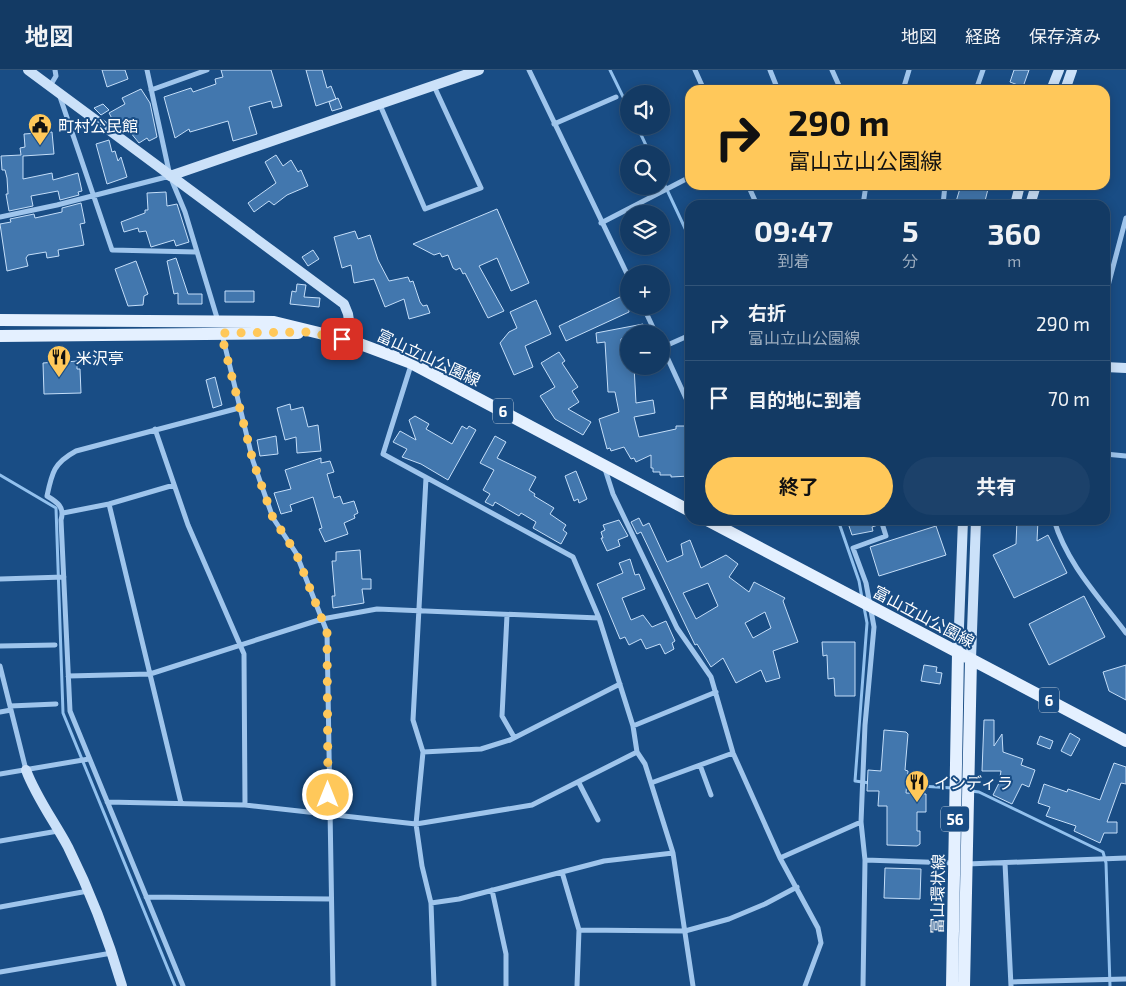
<!DOCTYPE html>
<html lang="ja">
<head>
<meta charset="utf-8">
<style>
  :root { --surface:#133a64; --page:#1c416a; --text:#f1f3f6; --muted:#9dadbf; --line:#325478; --accent:#ffc85a }
  body { margin:0; font-family:"Exo 2","Noto Sans JP",sans-serif; background:var(--page); color:var(--text); height:100vh; display:flex; flex-direction:column; font-size:19px; white-space:nowrap }
  * { box-sizing:border-box; margin:0 }
  p { font-size:16px; color:var(--muted) }
  .icon { flex:none; width:28px; height:28px; fill:none; stroke:currentColor; stroke-width:2; stroke-linecap:round; stroke-linejoin:round }
  .map { position:relative; flex:1; overflow:hidden }
  .side { position:absolute; left:685px; top:130px; width:425px; height:325px; display:flex; flex-direction:column; background:var(--surface); border-radius:15px; box-shadow:0 2px 12px #0003,0 0 0 1px var(--line) }
  .side>* { flex:none }
  .guide { position:absolute; left:685px; top:15px; width:425px; height:105px; border-radius:15px; box-shadow:0 2px 12px #0003,0 0 0 1px var(--line); background:#ffc85a; color:#111; overflow:hidden }
  .fabs { position:absolute; left:620px; top:15px; display:grid; gap:10px }
  .fabs a { display:grid; place-items:center; width:50px; height:50px; border-radius:50%; background:var(--surface); box-shadow:0 2px 12px #0003,0 0 0 1px var(--line); font-size:25px }
  .pin { position:absolute; display:grid; place-items:center; width:42px; height:42px; color:#fff; margin:-21px; border-radius:10px; box-shadow:0 2px 8px #0006 }
  .me { position:absolute; width:55px; margin:-28px; rotate:0deg; stroke-linejoin:round; filter:drop-shadow(0 0 4px #0008) }
  .turn { display:flex; align-items:center; gap:18px; height:105px; padding:0 20px; font-size:22px }
  .turn .icon { width:65px; height:65px; stroke-width:2.5 }
  .turn b { display:block; font-size:35px; line-height:42px }
  .eta { display:flex; justify-content:space-evenly; align-items:center; height:85px; text-align:center }
  .eta b { font-size:30px; font-weight:700; line-height:35px }
  .cta { display:flex; gap:10px; margin-top:auto; padding:10px 20px }
  .cta a { flex:1; height:58px; border-radius:30px; background:var(--accent); color:#111; font-size:20px; font-weight:700; line-height:58px; text-align:center }
  .cta a+a { background:var(--page); color:var(--text) }
  ul { padding:0; list-style:none }
  li { display:flex; align-items:center; gap:15px; height:75px; padding:0 20px; border-top:1px solid var(--line) }
  li div { flex:1 }
  li b { display:block; font-size:19px }
  li em { font-style:normal }
  header { display:flex; align-items:center; gap:30px; box-sizing:border-box; height:70px; padding:0 25px; background:var(--surface); border-bottom:1px solid var(--line) }
  header strong { font-size:24px }
  nav { display:flex; gap:28px; margin-inline-start:auto; font-size:18px }
  .map>svg:first-child { display:block }
  .lines { fill:none; stroke-linecap:round; stroke-linejoin:round }
  .stream { stroke:#92c1ee; stroke-width:3 }
  .building { fill:#4277ae; stroke:#c4def9; fill-rule:evenodd }
  .street { stroke:#9fc5ec; stroke-width:5 }
  .secondary { stroke:#cbe1f9; stroke-width:10 }
  .primary { stroke:#e4f0ff; stroke-width:12 }
  .route { stroke:#ffc85a; stroke-width:9; stroke-dasharray:0 16.2 }
  .labels { text-anchor:middle; dominant-baseline:central; stroke-width:4; stroke-linejoin:round; paint-order:stroke }
  .shield { fill:#194d85; stroke:#bacada; stroke-width:1 }
  .shield-label { font-size:15px; font-weight:bold; fill:#fff }
  .poi-label { font-size:16px; fill:#fff; stroke:#194d85; text-anchor:start }
  .street-label { font-size:16px; fill:#fff; stroke:#194d85 }
</style>
</head>
<body>
<header>
<strong>地図</strong>
<nav><a>地図</a><a>経路</a><a>保存済み</a></nav>
</header>
<div class="map">
<svg width="1126" height="916" viewBox="0 0 1126 916">
  <rect width="100%" height="100%" fill="#194d85"/>
  <g class="lines">
    <path class="stream" d="M610,0L629,39
      M637,56L650,84
      M661,107L690,169
      M0,405L56,438L63,643L175,916
      M838,450L859,511L862,528
      M864,537L867,553L855,711L870,713
      M904,715L953,718
      M971,721L979,722L1103,782L1106,793L1110,916"/>
  </g>
  <path class="building" d="M102,0H125L128,9L107,17Z
    M221,0H271L282,36L273,38L271,31L249,37L257,64L233,71L228,51L190,62L189,59L175,68L164,27L191,18L193,22L216,14L215,9L223,7Z
    M306,0H322L327,18L331,16L336,29L316,36Z
    M1014,0H1029L1023,17L1010,12Z
    M141,19L150,33L157,67L149,71L147,68L139,73L122,52L116,56L109,43L125,34L122,28Z
    M338,28L342,38L332,41L329,32Z
    M103,34L109,40L101,45L94,38Z
    M52,62L54,84L23,86V109L52,103L53,110L78,103L82,121L78,122L79,125L60,130L58,121L31,126L33,136L9,141L6,124H8L7,108L5,100H2L1,86L21,85L20,78L25,77L24,64Z
    M109,70L112,82L115,81L118,91L121,87L127,107L107,114L96,74Z
    M276,85L283,96L291,90L298,102L301,100L308,116L287,125L274,135L269,131L254,142L248,133L276,113L265,92Z
    M961,115H989L984,135H955Z
    M166,122L167,136L177,134L189,172L176,176L174,170L151,177L146,161L139,162L138,158L124,162L121,152L145,143V140H148L147,123Z
    M81,133L85,153L80,154L84,175L58,180L59,186L47,188L46,182L28,185L26,188L28,196L7,201L0,154L11,152L10,149L34,144L35,148L62,142V138Z
    M497,139L529,213L511,221L497,188L479,196L504,241L488,248L465,203L463,204L460,198L456,200L453,198L448,185L442,187L440,183L434,185L413,174Z
    M355,161L358,169L370,165L378,190L389,211L408,207L410,212L413,211L420,232L423,236L427,235L430,243L409,249L404,229L385,237L374,209L354,213L351,195L342,198L334,167Z
    M313,180L319,189L308,196L302,187Z
    M176,188L188,224H202V234H178V223L174,224L167,191Z
    M136,191L148,224L144,226L143,235L128,236L115,199Z
    M297,214L306,215L304,227L320,228L319,237L290,234L292,221L296,222Z
    M225,221H254V232H225Z
    M622,226L625,233L629,232V242L566,271L559,256Z
    M536,230L551,264L525,276L533,297L514,305L500,273L509,262L517,258L510,242Z
    M643,254L645,264H629V267L621,269L622,285H629V296H634L636,333L653,330L655,343L634,347L639,367L676,359V356H690V406L671,407V405H660V402H653V398H651V385L636,392L634,388L631,389L624,377L611,381L610,378L607,379L599,349L619,342L615,322H608L605,272L597,273L596,263Z
    M559,282L565,291L562,293L578,317L572,321L579,332L568,339L591,352L583,365L555,349L540,326L555,317L541,293Z
    M56,287H66V292L77,291V299H80L81,323L44,324L43,293L56,292Z
    M215,307L222,335L213,338L206,310Z
    M290,334L291,340L303,337L308,357L318,355L321,381L297,383L296,367L285,370L277,338Z
    M415,346L429,354L426,359L452,374L462,356L467,359L469,356L476,360L448,410L421,394L402,387L407,379L393,372L400,361L416,370L409,350Z
    M276,366L278,384L260,386L257,370Z
    M495,366L506,372L497,388L536,407L529,420L535,424L534,426L554,438L550,444L566,455L563,460L567,463L561,474L533,458L536,452L521,443L519,446L495,432L493,436L485,432L490,424L483,420L494,400L480,393Z
    M321,388V393L330,391L334,402L327,404L334,428L340,426L343,434L354,431L358,443L354,445L355,448L344,453L348,464L325,472L319,459L322,458L313,427L290,435L292,441L281,444L274,423L291,419L285,400Z
    M576,401L587,429L579,433L578,429L574,431L565,406Z
    M639,448L643,456L649,453L667,492L683,485L681,474L690,470L701,498L726,485L738,494L729,507L749,522L754,512L785,528L783,531L798,572L773,581L780,608L766,612L761,600L736,613L723,588L711,597L697,574L695,575L641,462L637,464L631,452ZM708,513L718,536L696,549L683,523ZM765,542L771,558L753,568L745,553Z
    M619,450L628,466L618,470L620,476L607,481L601,468H603L601,462L605,460L603,455Z
    M847,450H877L878,455L872,457L873,461L852,465Z
    M1017,450H1038L1037,471L1048,465L1067,503L1014,528L993,485L1016,474Z
    M936,456L946,485L879,506L870,477Z
    M360,480L362,509H371V519H362L364,533L333,538L332,526H335L332,491H336V482Z
    M630,489L635,505L639,504L645,519L622,528L631,550L643,545L652,557L666,551L675,571L672,573L674,579L665,584L660,574L646,579L641,569L629,575L625,567L620,569L597,514L623,503L619,493Z
    M1084,526L1105,567L1049,595L1029,554Z
    M822,572H855V626H835L834,608L828,609L827,585L823,586Z
    M924,595L937,597L936,602L942,603L940,614L921,611Z
    M1126,595V630L1109,621L1103,602Z
    M984,650H994V676L1002,664L1003,682L1023,689L1021,695L1035,700L1029,717L1022,714L1012,734L993,725L1002,707H1000L1001,701H982Z
    M884,660L906,662L908,664L905,700L908,701L906,723L926,724V742H917V761H920V774L917,776L887,775V736H878L879,721H867L868,700L881,701Z
    M1070,663L1080,669L1071,686L1061,681Z
    M1040,666L1053,671L1050,679L1037,674Z
    M1114,693L1126,697V714L1121,713L1107,752H1117V763H1104L1100,773L1074,761L1076,756L1046,746L1050,737L1038,733L1044,714L1067,722L1068,719L1100,730Z
    M885,798L921,799L920,829L884,828Z"/>
  <g class="lines">
    <path class="street" d="M147,0L170,106L185,142L218,251
      M529,0L629,208
      M695,0L704,20
      M770,0L778,20
      M832,0L841,20
      M50,16L56,6L55,0
      M151,20L207,0
      M903,20L909,0
      M976,20L983,0
      M59,24L112,180L196,182
      M380,35L425,139L481,118L434,16
      M554,54L616,27
      M748,115L757,135
      M863,135L866,115
      M943,135L945,115
      M0,147L57,135L170,106
      M601,153L690,107
      M1105,227L1126,148
      M643,236L656,264
      M222,264L253,391L273,448L296,483L327,562L333,916
      M661,274L690,337
      M663,277L690,265
      M411,295L383,384L573,487L599,548L633,656L637,682L645,694L673,783L693,916
      M155,359L188,455L244,584L245,735
      M1105,384L1126,386
      M605,399L613,424L677,558L711,607L733,683L780,788L818,858L821,873L805,916
      M426,408L413,650L423,682L416,754L422,796L431,833L434,916
      M109,434L181,733
      M63,443L109,434L174,415
      M1054,450C1067,494 1099,527 1126,563
      M0,509L64,507
      M507,545L502,646L514,667
      M0,576L55,575
      M0,596L26,700
      M68,606L150,604L322,549L377,539L599,548
      M10,636L56,634
      M0,642L11,640
      M633,656L716,622
      M423,682L481,679L510,670L620,614
      M700,695L711,725
      M0,704L89,689
      M579,713L598,750
      M651,713L733,683
      M107,732L245,735L416,754L532,735L637,682
      M0,771L58,761
      M780,788L861,752
      M865,790L953,793
      M1005,793L1011,916
      M967,794L1126,788
      M562,802L579,860L577,916
      M492,820L506,884V916
      M146,827L331,829
      M431,833L459,829L604,791L673,783
      M0,837L88,821
      M579,860L685,861L729,849L765,834L797,817
      M0,902L112,883
      M1011,912L1126,909
      M183,916L70,641L61,450C65,437 57,432 47,426C52,402 54,393 76,381L239,338
      M863,916L865,790L861,752L865,655L874,557L866,513L853,478L886,466L881,450"/>
    <path class="secondary" d="M28,0L344,234L348,244L352,271
      M1051,20L1059,0
      M1065,20L1072,0
      M170,106L479,0
      M1015,135L1020,115
      M1030,135L1036,115
      M1105,297L1126,298
      M958,583L963,450
      M971,589L976,450
      M26,700C36,727 54,751 68,777C90,821 108,868 122,916"/>
    <path class="primary" d="M0,250L274,252L352,271L411,293L690,441
      M0,266L298,263
      M707,450L1126,671
      M952,916L958,583
      M964,916L971,589"/>
  </g>
  <g class="lines">
    <path class="route" d="M328,725L327,562L296,483L273,448L253,391L221,263L308,262L342,269"/>
  </g>
  <defs>
    <g id="civic-pin" transform="scale(1.25)"><path d="M0 17L-7.5 6A9.5 9.5 0 1 1 7.5 6Z" fill="#ffc85a" stroke="#194d85"/><path d="M-.6-6.5H3V-4.5H.6V-3L4-1V1h2V6H-6V1h2V-1L-.6-3ZM-1.2 2.5V6h2.4V2.5Z" fill="#111"/></g>
    <g id="restaurant-pin" transform="scale(1.25)"><path d="M0 17L-7.5 6A9.5 9.5 0 1 1 7.5 6Z" fill="#ffc85a" stroke="#194d85"/><path d="M-5-6h1v4h1v-4h1v4h1v-4h1v5L-1.5 .5V6h-2V.5L-5-1ZM5-6V6H3V1.5H1.5Q1.5-4 5-6Z" fill="#111"/></g>
  </defs>
  <g fill-rule="evenodd">
    <use href="#civic-pin" x="40" y="55"/>
    <use href="#restaurant-pin" x="59" y="287"/>
    <use href="#restaurant-pin" x="917" y="712"/>
  </g>
  <g class="labels">
    <g class="shield">
      <rect x="493" y="328.5" width="20" height="25" rx="4"/>
      <rect x="1039" y="617.5" width="20" height="25" rx="4"/>
      <rect x="941" y="736.5" width="28" height="25" rx="4"/>
    </g>
    <g class="shield-label">
      <text x="503" y="341">6</text>
      <text x="1049" y="630">6</text>
      <text x="955" y="749">56</text>
    </g>
    <g class="poi-label">
      <text x="58" y="55">町村公民館</text>
      <text x="76" y="287">米沢亭</text>
      <text x="934" y="712">インディラ</text>
    </g>
    <g class="street-label">
      <text transform="translate(429 287) rotate(25)">富山立山公園線</text>
      <text transform="translate(924 546) rotate(28)">富山立山公園線</text>
      <text transform="translate(937 824) rotate(-89)">富山環状線</text>
    </g>
  </g>
</svg>
<div class="fabs">
<a><svg class="icon" aria-label="sound" viewBox="0 0 24 24"><path d="M4 9h4l5-4v14l-5-4H4zM17 9q2 3 0 6"/></svg></a>
<a><svg class="icon" aria-label="search" viewBox="0 0 24 24"><circle cx="10" cy="10" r="6"/><path d="M15 15l6 6"/></svg></a>
<a><svg class="icon" aria-label="layers" viewBox="0 0 24 24"><path d="M12 4l9 5-9 5-9-5zM3 14l9 5 9-5"/></svg></a>
<a>+</a>
<a>−</a>
</div>
<div class="pin" style="left:342px;top:269px;background:#d93025"><svg class="icon" aria-label="arrive" viewBox="0 0 24 24"><path d="M6 21V4h12l-3 4 3 4H6"/></svg></div>
<svg class="me" style="left:328px;top:725px" viewBox="-20 -20 40 40"><circle r="17" fill="#ffc85a" stroke="#fff" stroke-width="3"/><path d="M0-11L8 9 0 5-8 9z" fill="#fff"/></svg>
<div class="guide">
<div class="turn"><svg class="icon" aria-label="right" viewBox="0 0 24 24"><path d="M7 20v-9h11M14 6l5 5-5 5"/></svg><div><b>290 m</b>富山立山公園線</div></div>
</div>
<section class="side">
<div class="eta">
<div><b>09:47</b><p>到着</p></div>
<div><b>5</b><p>分</p></div>
<div><b>360</b><p>m</p></div>
</div>
<ul>
<li><svg class="icon" aria-label="right" viewBox="0 0 24 24"><path d="M7 20v-9h11M14 6l5 5-5 5"/></svg><div><b>右折</b><p>富山立山公園線</p></div><em>290 m</em></li>
<li><svg class="icon" aria-label="arrive" viewBox="0 0 24 24"><path d="M6 21V4h12l-3 4 3 4H6"/></svg><div><b>目的地に到着</b></div><em>70 m</em></li>
</ul>
<div class="cta"><a>終了</a><a>共有</a></div>
</section>
</div>
</body>
</html>
